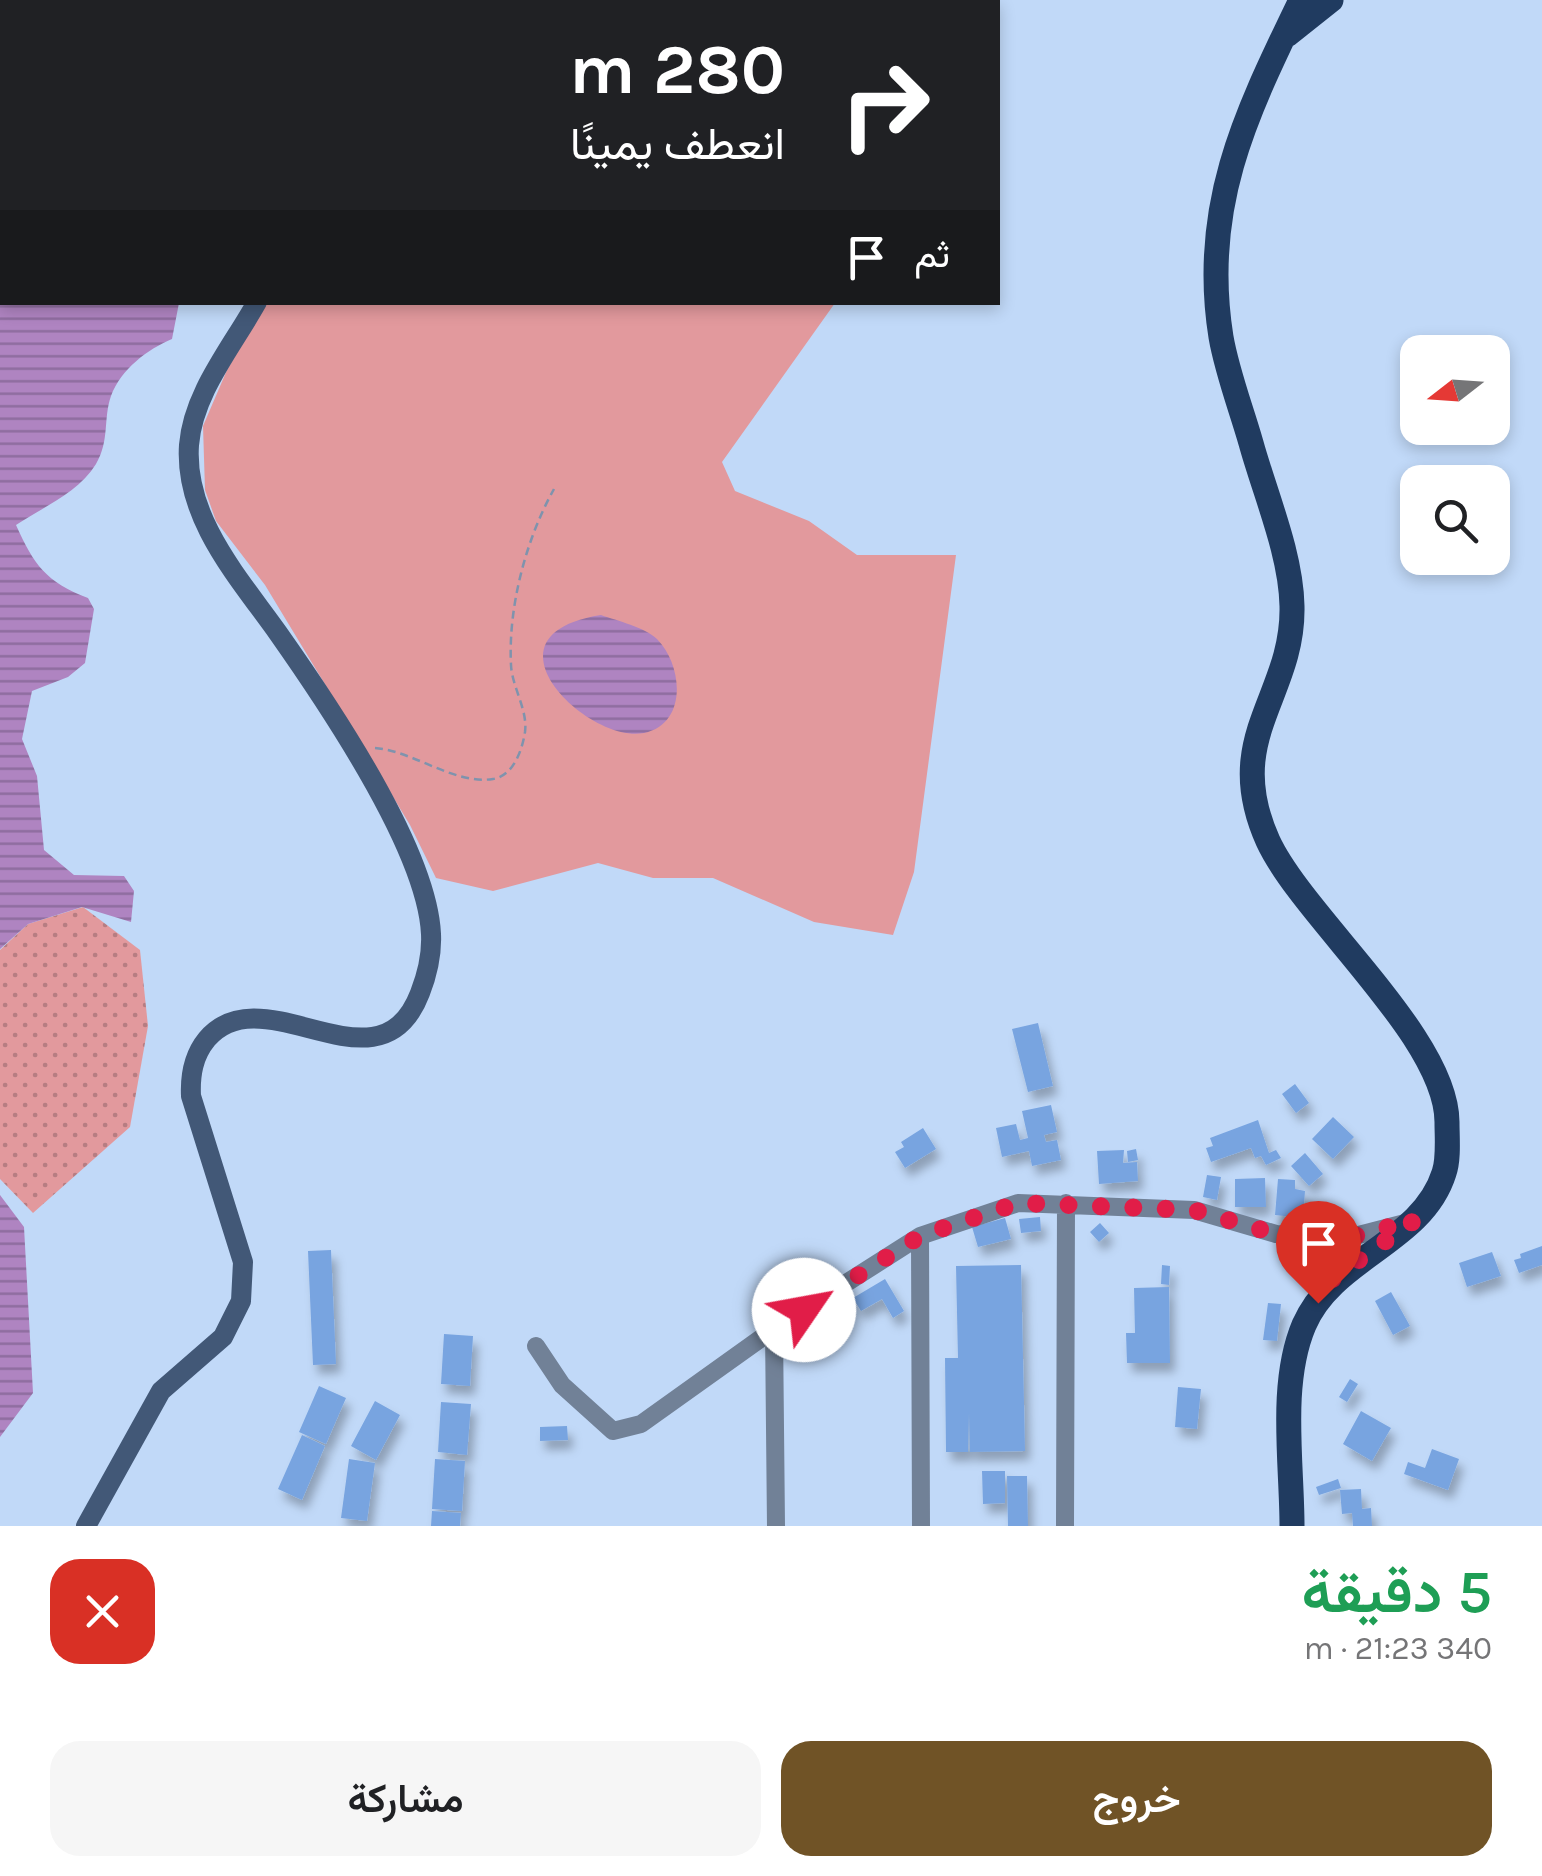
<!DOCTYPE html>
<html lang="ar">
<head>
<meta charset="utf-8">
<style>
  :root { --surface:#fff; --page:#f6f6f6; --text:#202124; --muted:#757577; --accent:#705326 }
  body { margin:0; font-family:Karla,Vazirmatn,sans-serif; background:var(--page); color:var(--text); direction:rtl; height:100vh; display:flex; flex-direction:column; font-size:38px; white-space:nowrap }
  * { box-sizing:border-box; margin:0 }
  p { font-size:32px; color:var(--muted) }
  .icon { flex:none; width:55px; height:55px; fill:none; stroke:currentColor; stroke-width:2; stroke-linecap:round; stroke-linejoin:round }
  .map { position:relative; height:1526px; overflow:hidden; direction:ltr }
  .side { display:flex; flex-direction:column; background:var(--surface); flex:1 }
  .side>* { flex:none }
  .guide { position:absolute; left:0px; top:0px; width:1000px; height:305px; box-shadow:0 5px 15px #0003; direction:rtl; background:#202124; color:#fff; overflow:hidden }
  .needle { width:65px; rotate:253deg }
  .controls { position:absolute; left:1400px; top:335px; display:grid; gap:20px }
  .controls a { display:grid; place-items:center; width:110px; height:110px; border-radius:20px; background:var(--surface); box-shadow:0 5px 15px #0003; font-size:50px }
  .pin { position:absolute; display:grid; place-items:center; width:85px; height:85px; color:#fff; margin:-102px -42px; border-radius:50% 50% 50% 0; rotate:-45deg; box-shadow:0 0 10px #0007 }
  .pin .icon { rotate:45deg }
  .me { position:absolute; width:110px; margin:-55px; rotate:57deg; stroke-linejoin:round; filter:drop-shadow(0 0 8px #0008) }
  .turn { display:flex; align-items:center; gap:35px; height:210px; padding:0 50px; font-size:45px }
  .turn .icon { width:130px; height:130px; stroke-width:2.5 }
  .turn b { display:block; font-size:70px; line-height:85px }
  .then { display:flex; align-items:center; height:95px; padding:0 50px; background:#0003; gap:20px; font-size:38px }
  .round { display:grid; place-items:center; flex:none; width:105px; height:105px; border-radius:30px; background:var(--page) }
  .summary { display:flex; align-items:center; justify-content:space-between; height:170px; padding:0 50px }
  h1 { font-size:60px; font-weight:600; line-height:75px; color:#1e9e55 }
  .primary-button { display:flex; gap:20px; margin-top:auto; padding:20px 50px }
  .primary-button a { flex:1; height:115px; border-radius:30px; background:var(--accent); color:#fff; font-size:40px; font-weight:600; line-height:115px; text-align:center }
  .primary-button a+a { background:var(--page); color:var(--text) }
  .map>svg:first-child { display:block }
  .green { fill:#e2999d }
  .park { fill:url(#park-dots) }
  .water { fill:url(#water-rules) }
  .building { fill:#78a4e0; filter:url(#shadow) }
  .lines { fill:none; stroke-linecap:round; stroke-linejoin:round }
  .path { stroke:#7f93ad; stroke-width:2.5; stroke-dasharray:8 5; stroke-linecap:butt }
  .street { stroke:#718197; stroke-width:18 }
  .secondary { stroke:#425877; stroke-width:20 }
  .primary { stroke:#203b60; stroke-width:25 }
  .route { stroke:#e11d48; stroke-width:18; stroke-dasharray:0 32.4 }
</style>
</head>
<body>
<div class="map">
<svg width="1542" height="1526" viewBox="0 0 1542 1526">
  <defs>
    <pattern id="park-dots" width="8" height="8" patternUnits="userSpaceOnUse" patternTransform="scale(2.5)"><rect width="8" height="8" fill="#e2999d"/><path d="M2 2h.1M6 6h.1" fill="none" stroke="#b77d82" stroke-width="1.8" stroke-linecap="round"/></pattern>
    <pattern id="water-rules" width="6" height="5" patternUnits="userSpaceOnUse" patternTransform="scale(2.5)"><rect width="6" height="5" fill="#af84c1"/><path d="M0 2.5h6" fill="none" stroke="#8e6d9f"/></pattern>
    <filter id="shadow"><feDropShadow dx="5" dy="9" stdDeviation="5" flood-color="#0004"/></filter>
  </defs>
  <rect width="100%" height="100%" fill="#c1d9f8"/>
  <path class="green" d="M624,0H884V2H624Z
    M265,303H835L722,462L735,491L809,521L857,555H956L914,872L893,935L814,922L713,878H653L598,863L493,891L436,878L410,825L265,585L216,521L205,490L203,426L227,370Z"/>
  <path class="park" d="M83,907L140,950L148,1026L130,1127L33,1213L0,1179V950L28,924Z"/>
  <path class="water" d="M0,0L165,2H2V302L179,303L172,339C148,349 121,369 111,396C103,419 110,440 96,464C78,493 43,507 16,525C34,565 46,582 88,598L94,609L85,663L68,677L32,691L22,739L37,776L44,850L74,875L124,876L134,891L131,922L82,907L28,924L0,949Z
    M601,615C618,621 644,627 657,639C683,665 688,724 644,733C589,744 473,635 601,615Z
    M0,1195L24,1227L33,1393L0,1437Z"/>
  <path class="building" d="M1038,1023L1053,1086L1028,1092L1012,1029Z
    M1295,1084L1309,1103L1296,1113L1282,1094Z
    M1051,1105L1057,1132L1044,1135L1046,1142L1057,1140L1061,1160L1032,1166L1029,1151L1002,1157L996,1128L1016,1124L1020,1140L1028,1138L1022,1111Z
    M1333,1117L1354,1137L1333,1159L1312,1139Z
    M1258,1120L1269,1153L1276,1150L1281,1158L1266,1165L1261,1156L1255,1158L1251,1148L1211,1162L1206,1148L1213,1146L1210,1138Z
    M923,1128L936,1149L905,1168L895,1152L904,1147L901,1142Z
    M1136,1149L1138,1160L1128,1162L1127,1151Z
    M1124,1150L1123,1163L1137,1162L1138,1181L1099,1184L1097,1151Z
    M1305,1153L1323,1174L1309,1186L1291,1166Z
    M1207,1175L1221,1177L1217,1200L1203,1197Z
    M1265,1178L1266,1207H1235V1179Z
    M1278,1179L1295,1180V1189L1305,1191L1303,1218L1275,1215Z
    M1040,1217L1041,1231L1021,1233L1019,1219Z
    M1005,1218L1011,1239L978,1247L972,1227Z
    M1100,1223L1109,1233L1099,1242L1090,1232Z
    M1542,1246V1265L1519,1273L1514,1260L1521,1258L1520,1254Z
    M331,1250L336,1364L313,1365L308,1251Z
    M1492,1252L1501,1276L1467,1287L1459,1263Z
    M1021,1265L1025,1451L970,1452L969,1413L968,1452H946L945,1358H958L956,1266Z
    M1162,1265L1170,1266L1169,1285L1161,1284Z
    M885,1279L904,1311L893,1318L882,1299L861,1311L853,1298Z
    M1169,1287L1170,1363H1127L1126,1333H1135L1134,1288Z
    M1391,1292L1410,1326L1393,1335L1375,1301Z
    M1268,1303L1281,1304L1277,1341L1263,1340Z
    M444,1334L473,1336L470,1386L441,1384Z
    M1350,1379L1358,1384L1347,1402L1339,1397Z
    M319,1386L346,1398L326,1444L299,1432Z
    M1178,1387L1201,1389L1197,1429L1175,1427Z
    M375,1401L400,1415L376,1460L351,1446Z
    M441,1402L471,1404L467,1455L438,1452Z
    M1361,1411L1391,1428L1372,1461L1343,1444Z
    M567,1426L568,1440L540,1441V1427Z
    M302,1435L325,1446L302,1500L278,1489Z
    M1432,1449L1459,1459L1448,1490L1404,1474L1408,1462L1425,1468Z
    M349,1459L375,1463L367,1521L341,1518Z
    M435,1459L465,1461L462,1511L432,1509Z
    M982,1471H1005V1503L983,1504Z
    M1007,1476H1027L1028,1526H1008Z
    M1338,1479L1341,1488L1319,1495L1316,1487Z
    M1361,1489L1362,1509L1371,1508L1372,1526H1353L1352,1513L1342,1514L1340,1490Z
    M432,1511L461,1513L460,1526H431Z"/>
  <g class="lines">
    <path class="path" d="M375,748C414,751 454,785 493,779C513,776 522,751 525,732C528,710 512,687 511,665C508,607 526,539 554,489"/>
    <path class="street" d="M363,2L364,0
      M530,2V0
      M920,1236L921,1526
      M774,1329L776,1526
      M536,1346L562,1385L613,1431L641,1424L774,1329L920,1236L1018,1203L1194,1210L1276,1234L1347,1238L1405,1223
      M1065,1526L1066,1203"/>
    <path class="secondary" d="M302,0L303,2
      M86,1526L161,1391L223,1337L241,1301L243,1262L191,1096C190,1075 193,1056 207,1039C264,972 379,1100 420,993C427,975 432,954 431,934C427,849 328,704 278,633C239,578 184,518 189,445C193,393 232,347 257,302"/>
    <path class="primary" d="M1287,35L1331,0
      M1292,1526C1292,1463 1279,1384 1304,1325C1333,1257 1422,1243 1444,1173C1449,1159 1447,1137 1447,1123C1448,1038 1303,917 1268,841C1221,737 1294,697 1292,606C1291,553 1265,494 1251,443C1241,408 1227,372 1221,337C1200,206 1246,114 1301,0"/>
  </g>
  <g class="lines">
    <path class="route" d="M804,1310L920,1236L1018,1203L1194,1210L1276,1234L1347,1238L1415,1220L1331,1280L1318,1303"/>
  </g>
</svg>
<div class="controls">
<a><svg class="needle" viewBox="-14 -14 28 28"><path d="M0-13l5 13h-10z" fill="#e53935"/><path d="M0 13l5-13h-10z" fill="#757577"/></svg></a>
<a><svg class="icon" aria-label="search" viewBox="0 0 24 24"><circle cx="10" cy="10" r="6"/><path d="M15 15l6 6"/></svg></a>
</div>
<div class="pin" style="left:1318px;top:1303px;background:#d93025"><svg class="icon" aria-label="arrive" viewBox="0 0 24 24"><path d="M6 21V4h12l-3 4 3 4H6"/></svg></div>
<svg class="me" style="left:804px;top:1310px" viewBox="-20 -20 40 40"><circle r="19" fill="#fff"/><path d="M0-13L10 11 0 6-10 11z" fill="#e11d48"/></svg>
<div class="guide">
<div class="turn"><svg class="icon" aria-label="right" viewBox="0 0 24 24"><path d="M7 20v-9h11M14 6l5 5-5 5"/></svg><div><b>280 m</b>انعطف يمينًا</div></div>
<div class="then">ثم<svg class="icon" aria-label="arrive" viewBox="0 0 24 24"><path d="M6 21V4h12l-3 4 3 4H6"/></svg></div>
</div>
</div>
<section class="side">
<div class="summary"><div><h1>5 دقيقة</h1><p>340 m · 21:23</p></div><a class="round" style="background:#d93025;color:#fff"><svg class="icon" aria-label="close" viewBox="0 0 24 24"><path d="M6 6l12 12M18 6L6 18"/></svg></a></div>
<div class="primary-button"><a>خروج</a><a>مشاركة</a></div>
</section>
</body>
</html>
